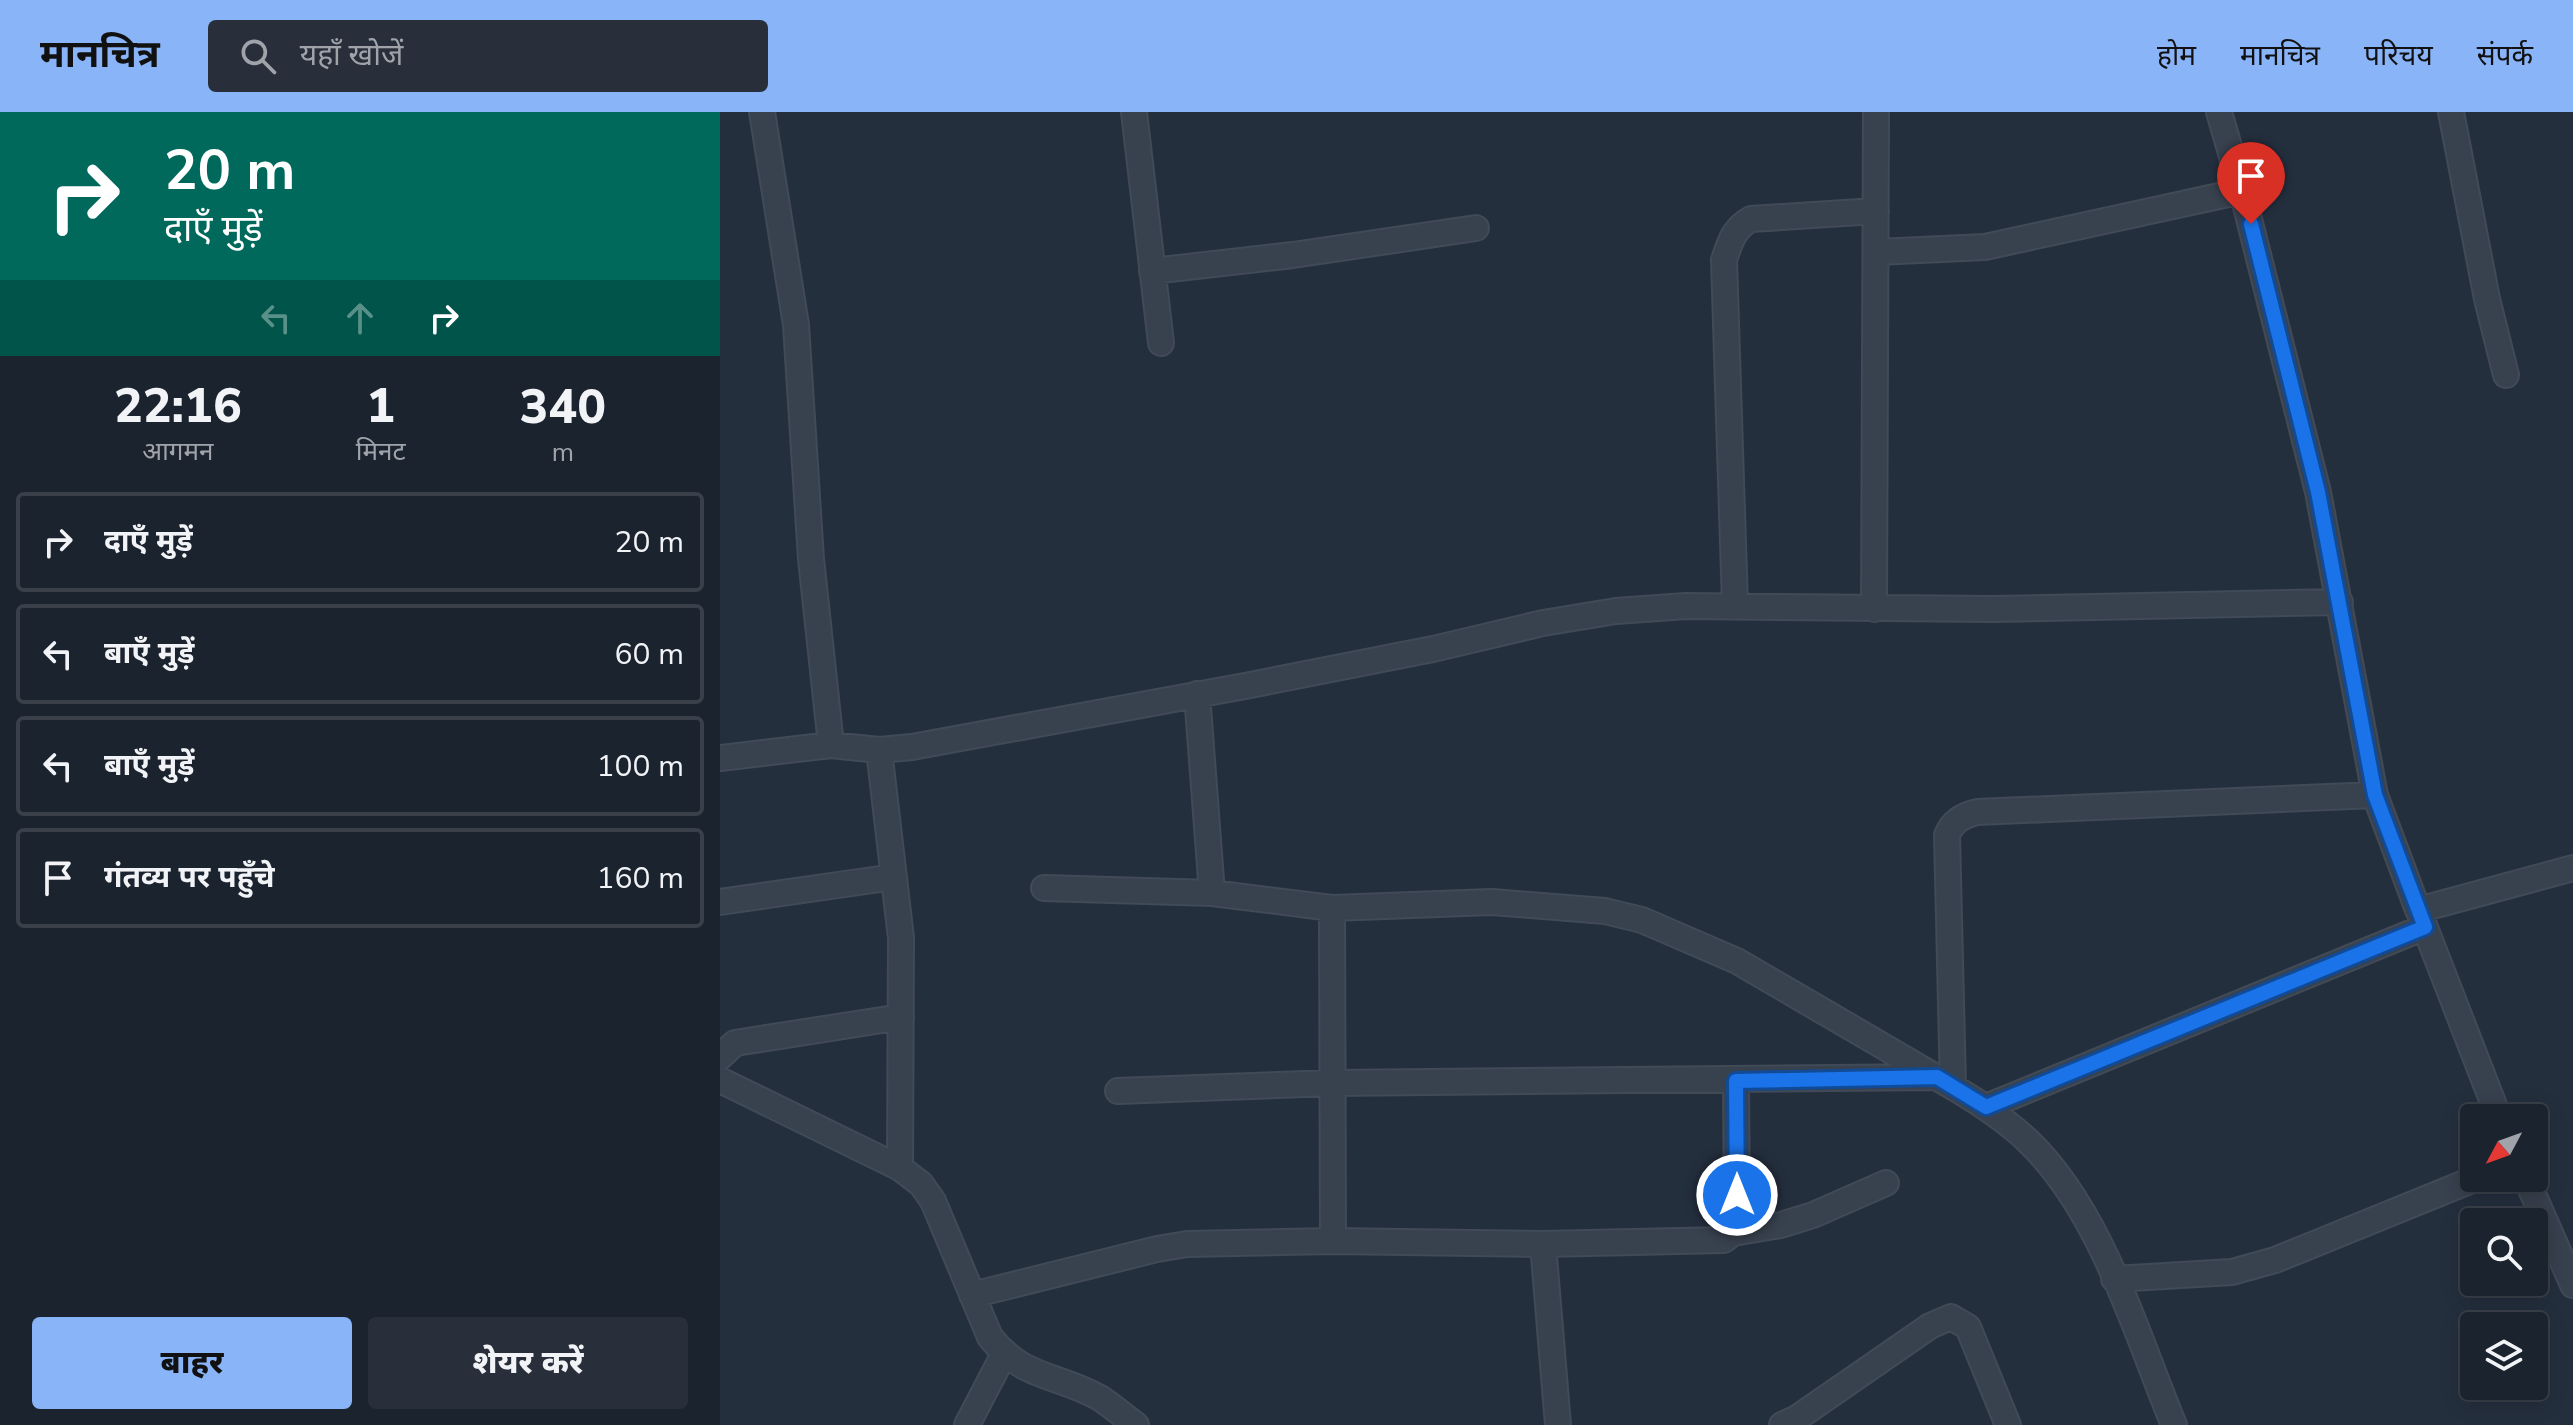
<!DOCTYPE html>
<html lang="hi">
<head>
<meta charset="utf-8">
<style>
  :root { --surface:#1b232e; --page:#282f3a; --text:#f1f3f6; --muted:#a0a4aa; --line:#39404a; --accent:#8ab4f8 }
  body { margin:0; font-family:"Nunito Sans","Noto Sans Devanagari",sans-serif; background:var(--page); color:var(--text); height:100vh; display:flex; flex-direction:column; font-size:30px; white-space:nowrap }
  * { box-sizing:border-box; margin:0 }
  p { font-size:26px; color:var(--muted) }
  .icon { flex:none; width:44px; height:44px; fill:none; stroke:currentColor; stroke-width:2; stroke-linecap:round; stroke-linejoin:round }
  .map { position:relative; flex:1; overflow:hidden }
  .sheet { display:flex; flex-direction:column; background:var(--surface); width:720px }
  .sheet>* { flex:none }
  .hud { background:#00695c; color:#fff; overflow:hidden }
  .needle { width:52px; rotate:229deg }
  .fabs { position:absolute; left:1740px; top:992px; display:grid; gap:16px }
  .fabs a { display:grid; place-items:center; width:88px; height:88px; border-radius:8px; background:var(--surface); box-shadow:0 4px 20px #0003,0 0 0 2px var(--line); font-size:40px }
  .pin { position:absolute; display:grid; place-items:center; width:68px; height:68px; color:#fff; margin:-82px -34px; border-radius:50% 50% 50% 0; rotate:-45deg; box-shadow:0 0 8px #0007 }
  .pin .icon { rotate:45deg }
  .me { position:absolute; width:88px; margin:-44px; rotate:0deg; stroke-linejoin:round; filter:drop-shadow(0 0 6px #0008) }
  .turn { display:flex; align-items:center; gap:28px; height:168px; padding:0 32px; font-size:36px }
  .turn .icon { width:104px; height:104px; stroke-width:2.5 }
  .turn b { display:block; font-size:56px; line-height:68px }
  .lanes { display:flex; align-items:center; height:76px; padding:0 32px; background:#0003; justify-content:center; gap:40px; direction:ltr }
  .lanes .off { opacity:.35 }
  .eta { display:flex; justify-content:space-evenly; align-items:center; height:136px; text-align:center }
  .eta b { font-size:48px; font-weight:800; line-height:56px }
  .button { display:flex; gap:16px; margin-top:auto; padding:16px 32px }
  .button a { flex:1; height:92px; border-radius:8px; background:var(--accent); color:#111; font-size:32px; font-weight:800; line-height:92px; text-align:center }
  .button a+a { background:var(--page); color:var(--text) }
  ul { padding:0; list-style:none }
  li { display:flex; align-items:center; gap:24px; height:100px; margin:0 16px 12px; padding:0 16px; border:4px solid var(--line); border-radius:8px }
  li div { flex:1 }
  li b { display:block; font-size:30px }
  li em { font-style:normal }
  header { display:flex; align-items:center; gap:48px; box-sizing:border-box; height:112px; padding:0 40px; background:var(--accent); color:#111 }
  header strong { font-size:38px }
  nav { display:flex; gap:44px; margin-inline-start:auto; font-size:28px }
  .search { width:560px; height:72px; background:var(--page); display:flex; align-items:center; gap:20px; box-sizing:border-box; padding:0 28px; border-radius:8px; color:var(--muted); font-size:30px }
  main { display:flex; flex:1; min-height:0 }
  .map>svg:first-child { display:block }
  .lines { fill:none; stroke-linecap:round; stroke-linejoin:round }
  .street-casing { stroke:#414a57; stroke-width:28 }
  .street { stroke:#38414e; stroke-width:24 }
  .route-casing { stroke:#114b97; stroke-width:20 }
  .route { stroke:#1a73e8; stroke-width:14 }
</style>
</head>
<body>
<header>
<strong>मानचित्र</strong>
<div class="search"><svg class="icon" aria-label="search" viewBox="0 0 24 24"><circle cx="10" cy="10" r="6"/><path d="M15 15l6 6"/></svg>यहाँ खोजें</div>
<nav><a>होम</a><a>मानचित्र</a><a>परिचय</a><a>संपर्क</a></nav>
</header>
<main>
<section class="sheet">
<div class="hud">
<div class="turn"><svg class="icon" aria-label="right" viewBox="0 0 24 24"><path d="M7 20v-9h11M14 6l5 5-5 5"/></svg><div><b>20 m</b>दाएँ मुड़ें</div></div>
<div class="lanes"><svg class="icon off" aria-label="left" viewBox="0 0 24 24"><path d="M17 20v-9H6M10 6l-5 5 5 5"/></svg><svg class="icon off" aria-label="ahead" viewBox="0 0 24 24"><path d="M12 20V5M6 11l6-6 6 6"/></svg><svg class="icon" aria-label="right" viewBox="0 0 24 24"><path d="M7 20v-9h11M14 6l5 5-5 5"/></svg></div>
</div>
<div class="eta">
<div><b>22:16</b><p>आगमन</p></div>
<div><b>1</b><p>मिनट</p></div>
<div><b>340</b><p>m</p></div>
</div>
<ul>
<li><svg class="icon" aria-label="right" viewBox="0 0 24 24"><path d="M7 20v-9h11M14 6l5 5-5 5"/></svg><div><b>दाएँ मुड़ें</b></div><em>20 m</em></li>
<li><svg class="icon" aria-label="left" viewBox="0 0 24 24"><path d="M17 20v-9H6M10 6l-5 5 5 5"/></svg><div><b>बाएँ मुड़ें</b></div><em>60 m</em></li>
<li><svg class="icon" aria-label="left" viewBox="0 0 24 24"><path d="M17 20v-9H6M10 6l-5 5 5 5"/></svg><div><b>बाएँ मुड़ें</b></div><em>100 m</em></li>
<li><svg class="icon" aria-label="arrive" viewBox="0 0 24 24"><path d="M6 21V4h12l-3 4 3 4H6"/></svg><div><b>गंतव्य पर पहुँचे</b></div><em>160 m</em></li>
</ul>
<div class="button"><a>बाहर</a><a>शेयर करें</a></div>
</section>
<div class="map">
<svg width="1853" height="1313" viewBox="0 0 1853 1313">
  <rect width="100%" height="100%" fill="#242f3e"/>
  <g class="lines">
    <g class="street-casing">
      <path id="street" d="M42,0L76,213L91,447L111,633
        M414,0L441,231
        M1499,0L1522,79L1598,380L1655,683L1698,798L1853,756
        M1731,0L1767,187L1786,263
        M1157,140L1265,135L1522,79
        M432,159L573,143L756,116
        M1015,494L1004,148C1010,130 1014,116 1031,107L1156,99
        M1154,497L1156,0
        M477,582L492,781
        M159,638L181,826L180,1056
        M0,646L111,633L159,638L192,635L525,574L713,537L823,511L896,499L966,494L1272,497L1620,490
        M324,776L492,781L612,796L613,1129
        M0,790L174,765
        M612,796L772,790L885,799L922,808L1017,849L1233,975C1260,991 1286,1008 1308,1029C1381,1099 1416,1221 1454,1313
        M1699,800L1779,1006
        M0,945L15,931L181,905
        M0,968L180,1056L201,1072L213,1089L270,1225C303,1267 337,1262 380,1286C392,1294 404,1304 416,1313
        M1233,975L1227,723C1233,709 1242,704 1257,700L1655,683
        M398,979L613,971L1216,965
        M1266,995L1705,815
        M1806,1066L1853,1173
        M1013,1121L1061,1113L1093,1103L1166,1071
        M823,1132L838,1313
        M1394,1167L1512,1160L1555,1148L1757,1066
        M252,1183L437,1137L467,1132L613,1129L823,1132L1004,1128L1013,1121L1017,1111L1016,969
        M247,1313L284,1242
        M1062,1313L1077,1306L1210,1214L1231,1205L1248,1215L1288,1313"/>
    </g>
    <use href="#street" class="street"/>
  </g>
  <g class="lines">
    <g class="route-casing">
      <path id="route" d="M1017,1083L1016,969L1217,965L1266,995L1705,815L1655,683L1598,380L1531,112"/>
    </g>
    <use href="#route" class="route"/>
  </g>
</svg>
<div class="fabs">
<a><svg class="needle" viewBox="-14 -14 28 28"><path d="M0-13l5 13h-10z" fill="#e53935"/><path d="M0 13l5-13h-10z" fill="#a0a4aa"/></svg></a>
<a><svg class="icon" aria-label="search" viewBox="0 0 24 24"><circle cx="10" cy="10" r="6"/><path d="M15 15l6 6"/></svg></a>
<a><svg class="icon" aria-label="layers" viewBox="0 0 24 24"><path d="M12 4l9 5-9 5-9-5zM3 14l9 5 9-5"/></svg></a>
</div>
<div class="pin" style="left:1531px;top:112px;background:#d93025"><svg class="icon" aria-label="arrive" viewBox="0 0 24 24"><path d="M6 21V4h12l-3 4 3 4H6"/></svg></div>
<svg class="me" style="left:1017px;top:1083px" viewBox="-20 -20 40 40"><circle r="17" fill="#1a73e8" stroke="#fff" stroke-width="3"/><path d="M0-11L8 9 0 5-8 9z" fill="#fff"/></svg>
</div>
</main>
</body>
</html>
